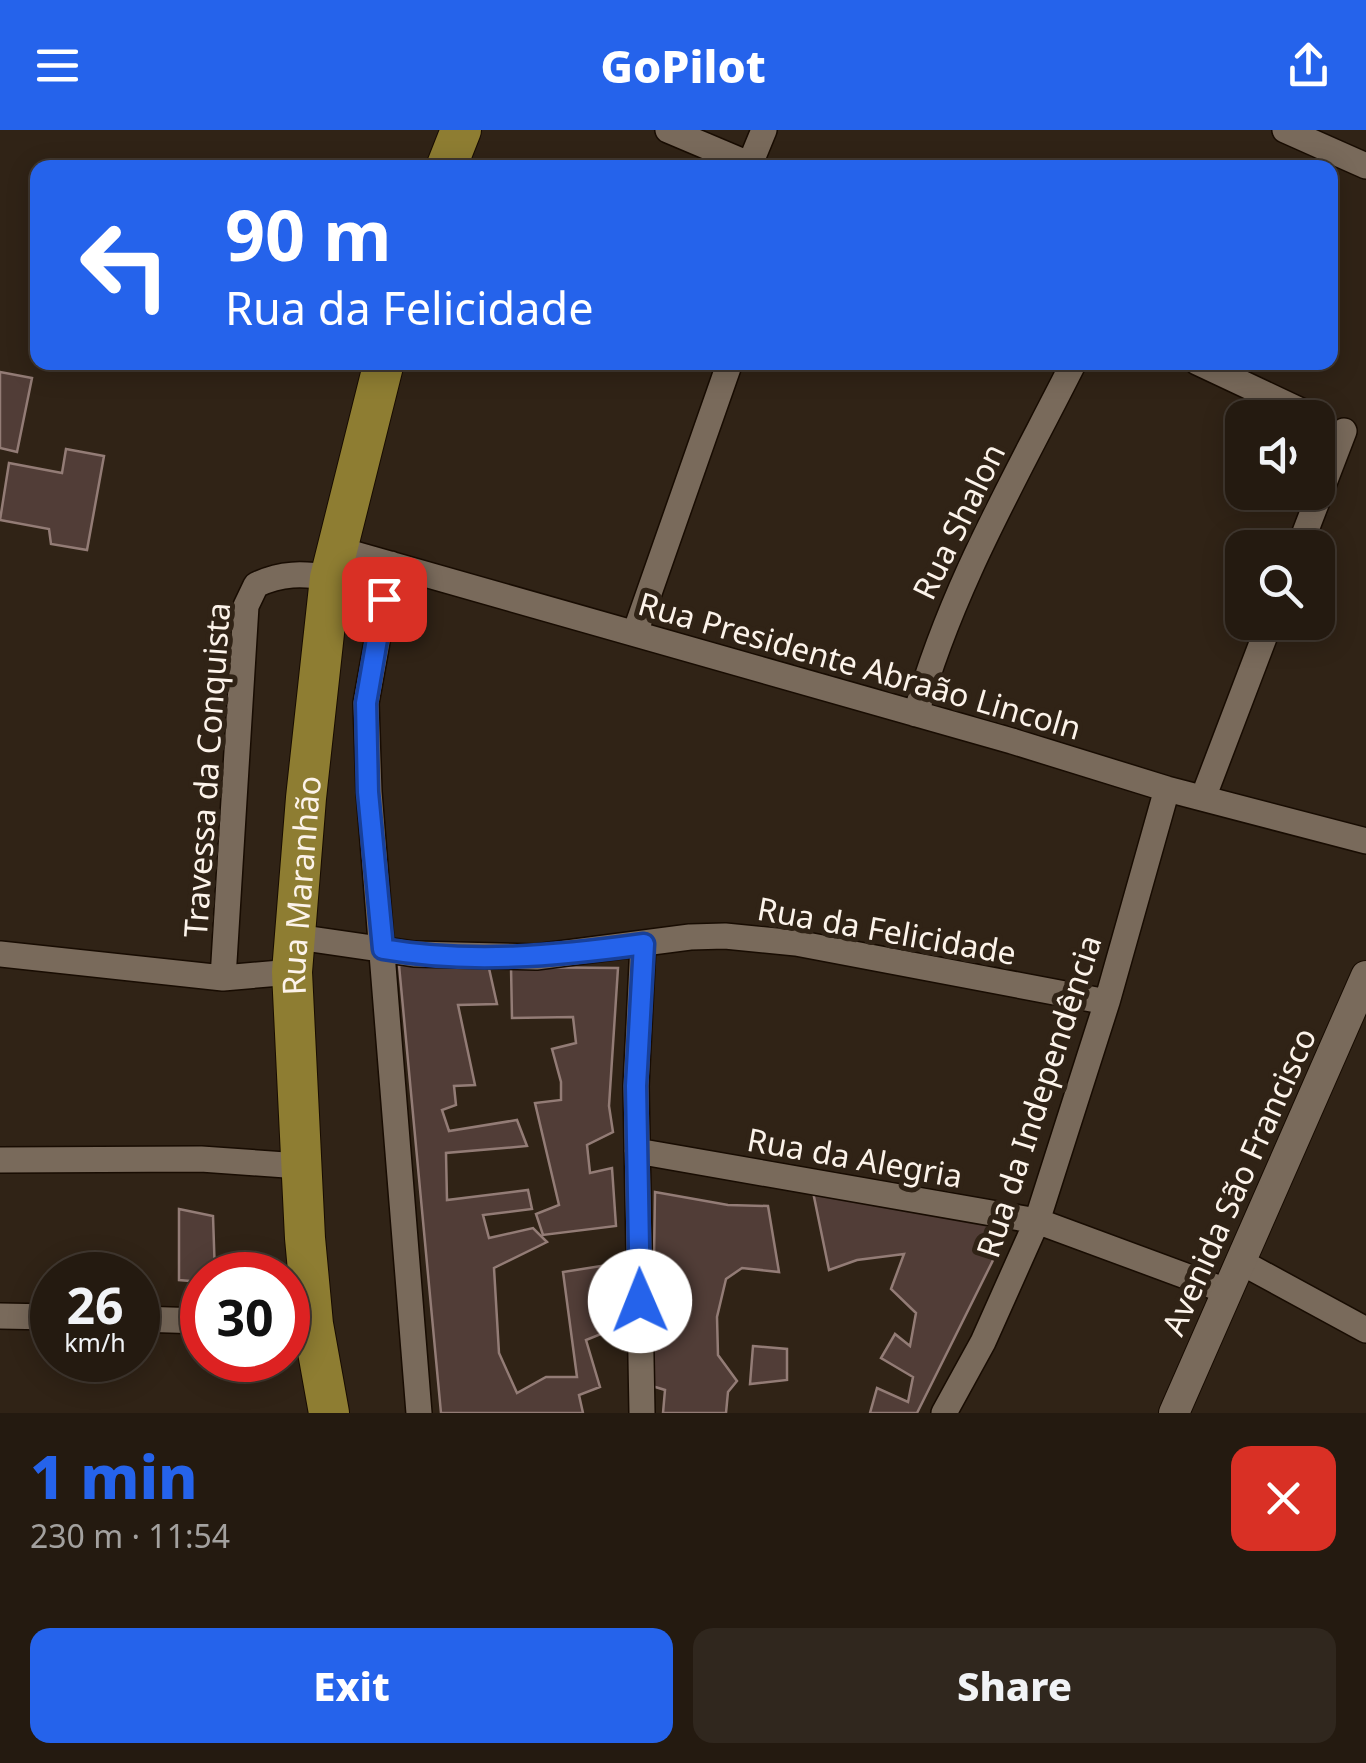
<!DOCTYPE html>
<html lang="en">
<head>
<meta charset="utf-8">
<style>
  :root { --surface:#241a10; --page:#30271e; --text:#f1f3f6; --muted:#a3a19f; --line:#413830; --accent:#2563eb }
  body { margin:0; font-family:"Noto Sans",sans-serif; background:var(--page); color:var(--text); height:100vh; display:flex; flex-direction:column; font-size:38px; white-space:nowrap }
  * { box-sizing:border-box; margin:0 }
  p { font-size:32px; color:var(--muted) }
  .icon { flex:none; width:55px; height:55px; fill:none; stroke:currentColor; stroke-width:2; stroke-linecap:round; stroke-linejoin:round }
  .map { position:relative; height:1283px; overflow:hidden }
  .details { display:flex; flex-direction:column; background:var(--surface); flex:1 }
  .details>* { flex:none }
  .banner { position:absolute; left:30px; top:30px; width:1308px; height:210px; border-radius:20px; box-shadow:0 5px 25px #0003,0 0 0 2px var(--line); background:#2563eb; color:#fff; overflow:hidden }
  .tools { position:absolute; left:1225px; top:270px; display:grid; gap:20px }
  .tools a { display:grid; place-items:center; width:110px; height:110px; border-radius:20px; background:var(--surface); box-shadow:0 5px 25px #0003,0 0 0 2px var(--line); font-size:50px }
  .speed { position:absolute; left:30px; top:1122px; display:flex; gap:20px; font-size:50px; font-weight:700; text-align:center }
  .speed>* { display:grid; place-content:center; width:130px; height:130px; border-radius:50%; background:var(--surface); box-shadow:0 5px 25px #0003,0 0 0 2px var(--line); line-height:1 }
  .speed small { font-size:25px; font-weight:400 }
  .speed .limit { border:15px solid #d22; background:#fff; color:#111 }
  .pin { position:absolute; display:grid; place-items:center; width:85px; height:85px; color:#fff; margin:-42px; border-radius:20px; box-shadow:0 5px 15px #0006 }
  .me { position:absolute; width:110px; margin:-55px; rotate:359deg; stroke-linejoin:round; filter:drop-shadow(0 0 8px #0008) }
  .turn { display:flex; align-items:center; gap:35px; height:210px; padding:0 30px; font-size:45px }
  .turn .icon { width:130px; height:130px; stroke-width:2.5 }
  .turn b { display:block; font-size:70px; line-height:85px }
  .round { display:grid; place-items:center; flex:none; width:105px; height:105px; border-radius:20px; background:var(--page) }
  .overview { display:flex; align-items:center; justify-content:space-between; height:170px; padding:0 30px }
  h1 { font-size:60px; font-weight:800; line-height:75px; color:var(--accent) }
  .action { display:flex; gap:20px; margin-top:auto; padding:20px 30px }
  .action a { flex:1; height:115px; border-radius:20px; background:var(--accent); color:#fff; font-size:40px; font-weight:800; line-height:115px; text-align:center }
  .action a+a { background:var(--page); color:var(--text) }
  header { display:flex; justify-content:space-between; align-items:center; height:130px; padding:0 30px; background:var(--accent); color:#fff; font-size:45px; font-weight:800 }
  .map>svg:first-child { display:block }
  .building { fill:#513d37; stroke:#937c76; stroke-width:2.5 }
  .lines { fill:none; stroke-linecap:round; stroke-linejoin:round }
  .minor-casing { stroke:#180c02; stroke-width:28 }
  .tertiary-casing { stroke:#180c02; stroke-width:32 }
  .trunk-casing { stroke:#180c02; stroke-width:42 }
  .minor { stroke:#796a5b; stroke-width:25 }
  .tertiary { stroke:#796a5b; stroke-width:30 }
  .trunk { stroke:#8e7d32; stroke-width:40 }
  .route-casing { stroke:#184099; stroke-width:25 }
  .route { stroke:#2563eb; stroke-width:18 }
  .labels { text-anchor:middle; dominant-baseline:central; stroke-width:10; stroke-linejoin:round; paint-order:stroke }
  .street-label { font-size:32px; fill:#fcf3ea; stroke:#302316 }
</style>
</head>
<body>
<header><svg class="icon" aria-label="menu" viewBox="0 0 24 24"><path d="M4 6h16M4 12h16M4 18h16"/></svg>GoPilot<svg class="icon" aria-label="share" viewBox="0 0 24 24"><path d="M12 15V3M7 8l5-5 5 5M5 13v7h14v-7"/></svg></header>
<div class="map">
<svg width="1366" height="1283" viewBox="0 0 1366 1283">
  <rect width="100%" height="100%" fill="#302316"/>
  <path class="building" d="M0,242L32,248L17,322L0,318Z
    M66,319L104,326L87,420L51,414L49,399L0,390L9,333L62,343Z
    M488,834L497,874L458,875L475,955L454,956L456,975L442,980L449,1001L517,990L527,1016L446,1023L447,1070L528,1060L532,1079L483,1085L489,1108L533,1098L547,1112L494,1138L499,1223L517,1263L546,1247H577L563,1142L614,1134L616,1198L586,1210L600,1257L579,1265L583,1283H441L399,835Z
    M511,837L618,838L609,976L613,1002L587,1015L590,1043L612,1038L616,1096L543,1105L536,1084L559,1075L535,973L561,970V952L552,919L576,913L573,887L512,888Z
    M812,1057L1013,1090L917,1283H870L877,1258L908,1272L913,1247L881,1228L895,1204L910,1216L916,1183L891,1159L904,1124L857,1130L829,1140Z
    M655,1062L728,1075L768,1076L779,1142L742,1138L726,1149L717,1187L718,1225L737,1251L728,1262L726,1283H663L665,1260L652,1256Z
    M179,1079L213,1086L215,1145H202V1152L179,1150Z
    M753,1216L787,1219V1250L750,1254Z"/>
  <g class="lines">
    <g class="minor-casing">
      <path id="minor" d="M668,0L758,38
        M1285,0L1366,36
        M750,34L764,0
        M1197,232L1316,288
        M1299,418L1344,301
        M337,419L1012,611L1167,659L1366,711
        M391,434L366,573L369,662L419,1283
        M635,503L730,232
        M916,584C951,458 1015,349 1074,232
        M1203,668L1270,492
        M297,807L414,824L536,827L690,807L725,806L796,813L1107,872
        M0,824L223,848L292,842
        M223,848L246,476L256,455C281,443 303,443 330,448
        M637,1021L1037,1091L1229,1162
        M0,1030L201,1029L300,1036
        M1241,1132L1366,1200
        M0,1186L52,1187
        M138,1189L202,1191
        M642,1283L636,956L643,814
        M944,1283L983,1212L1037,1091L1107,872L1167,659"/>
    </g>
    <g class="tertiary-casing">
      <path id="tertiary" d="M1174,1283L1366,846"/>
    </g>
    <g class="trunk-casing">
      <g id="trunk">
        <path d="M446,38L461,0"/>
        <path id="s1" d="M329,1283L313,1194L305,1108L292,842L306,668L330,448L384,232"/>
      </g>
    </g>
    <use href="#minor" class="minor"/>
    <use href="#tertiary" class="tertiary"/>
    <use href="#trunk" class="trunk"/>
  </g>
  <g class="lines">
    <g class="route-casing">
      <path id="route" d="M384,469L366,573L368,662L383,819C469,834 557,826 644,814L636,956L640,1171"/>
    </g>
    <use href="#route" class="route"/>
  </g>
  <g class="labels">
    <g class="street-label">
      <text transform="translate(958 391) rotate(-64)">Rua Shalon</text>
      <text transform="translate(860 535) rotate(16)">Rua Presidente Abraão Lincoln</text>
      <text transform="translate(206 640) rotate(-86)">Travessa da Conquista</text>
      <text stroke="none"><textPath href="#s1" startOffset="530">Rua Maranhão</textPath></text>
      <text transform="translate(887 800) rotate(10)">Rua da Felicidade</text>
      <text transform="translate(1038 966) rotate(-72)">Rua da Independência</text>
      <text transform="translate(855 1027) rotate(10)">Rua da Alegria</text>
      <text transform="translate(1238 1051) rotate(-66)">Avenida São Francisco</text>
    </g>
  </g>
</svg>
<div class="tools">
<a><svg class="icon" aria-label="sound" viewBox="0 0 24 24"><path d="M4 9h4l5-4v14l-5-4H4zM17 9q2 3 0 6"/></svg></a>
<a><svg class="icon" aria-label="search" viewBox="0 0 24 24"><circle cx="10" cy="10" r="6"/><path d="M15 15l6 6"/></svg></a>
</div>
<div class="speed"><div>26<small>km/h</small></div><div class="limit">30</div></div>
<div class="pin" style="left:384px;top:469px;background:#d93025"><svg class="icon" aria-label="arrive" viewBox="0 0 24 24"><path d="M6 21V4h12l-3 4 3 4H6"/></svg></div>
<svg class="me" style="left:640px;top:1171px" viewBox="-20 -20 40 40"><circle r="19" fill="#fff"/><path d="M0-13L10 11 0 6-10 11z" fill="#2563eb"/></svg>
<div class="banner">
<div class="turn"><svg class="icon" aria-label="left" viewBox="0 0 24 24"><path d="M17 20v-9H6M10 6l-5 5 5 5"/></svg><div><b>90 m</b>Rua da Felicidade</div></div>
</div>
</div>
<section class="details">
<div class="overview"><div><h1>1 min</h1><p>230 m · 11:54</p></div><a class="round" style="background:#d93025;color:#fff"><svg class="icon" aria-label="close" viewBox="0 0 24 24"><path d="M6 6l12 12M18 6L6 18"/></svg></a></div>
<div class="action"><a>Exit</a><a>Share</a></div>
</section>
</body>
</html>
